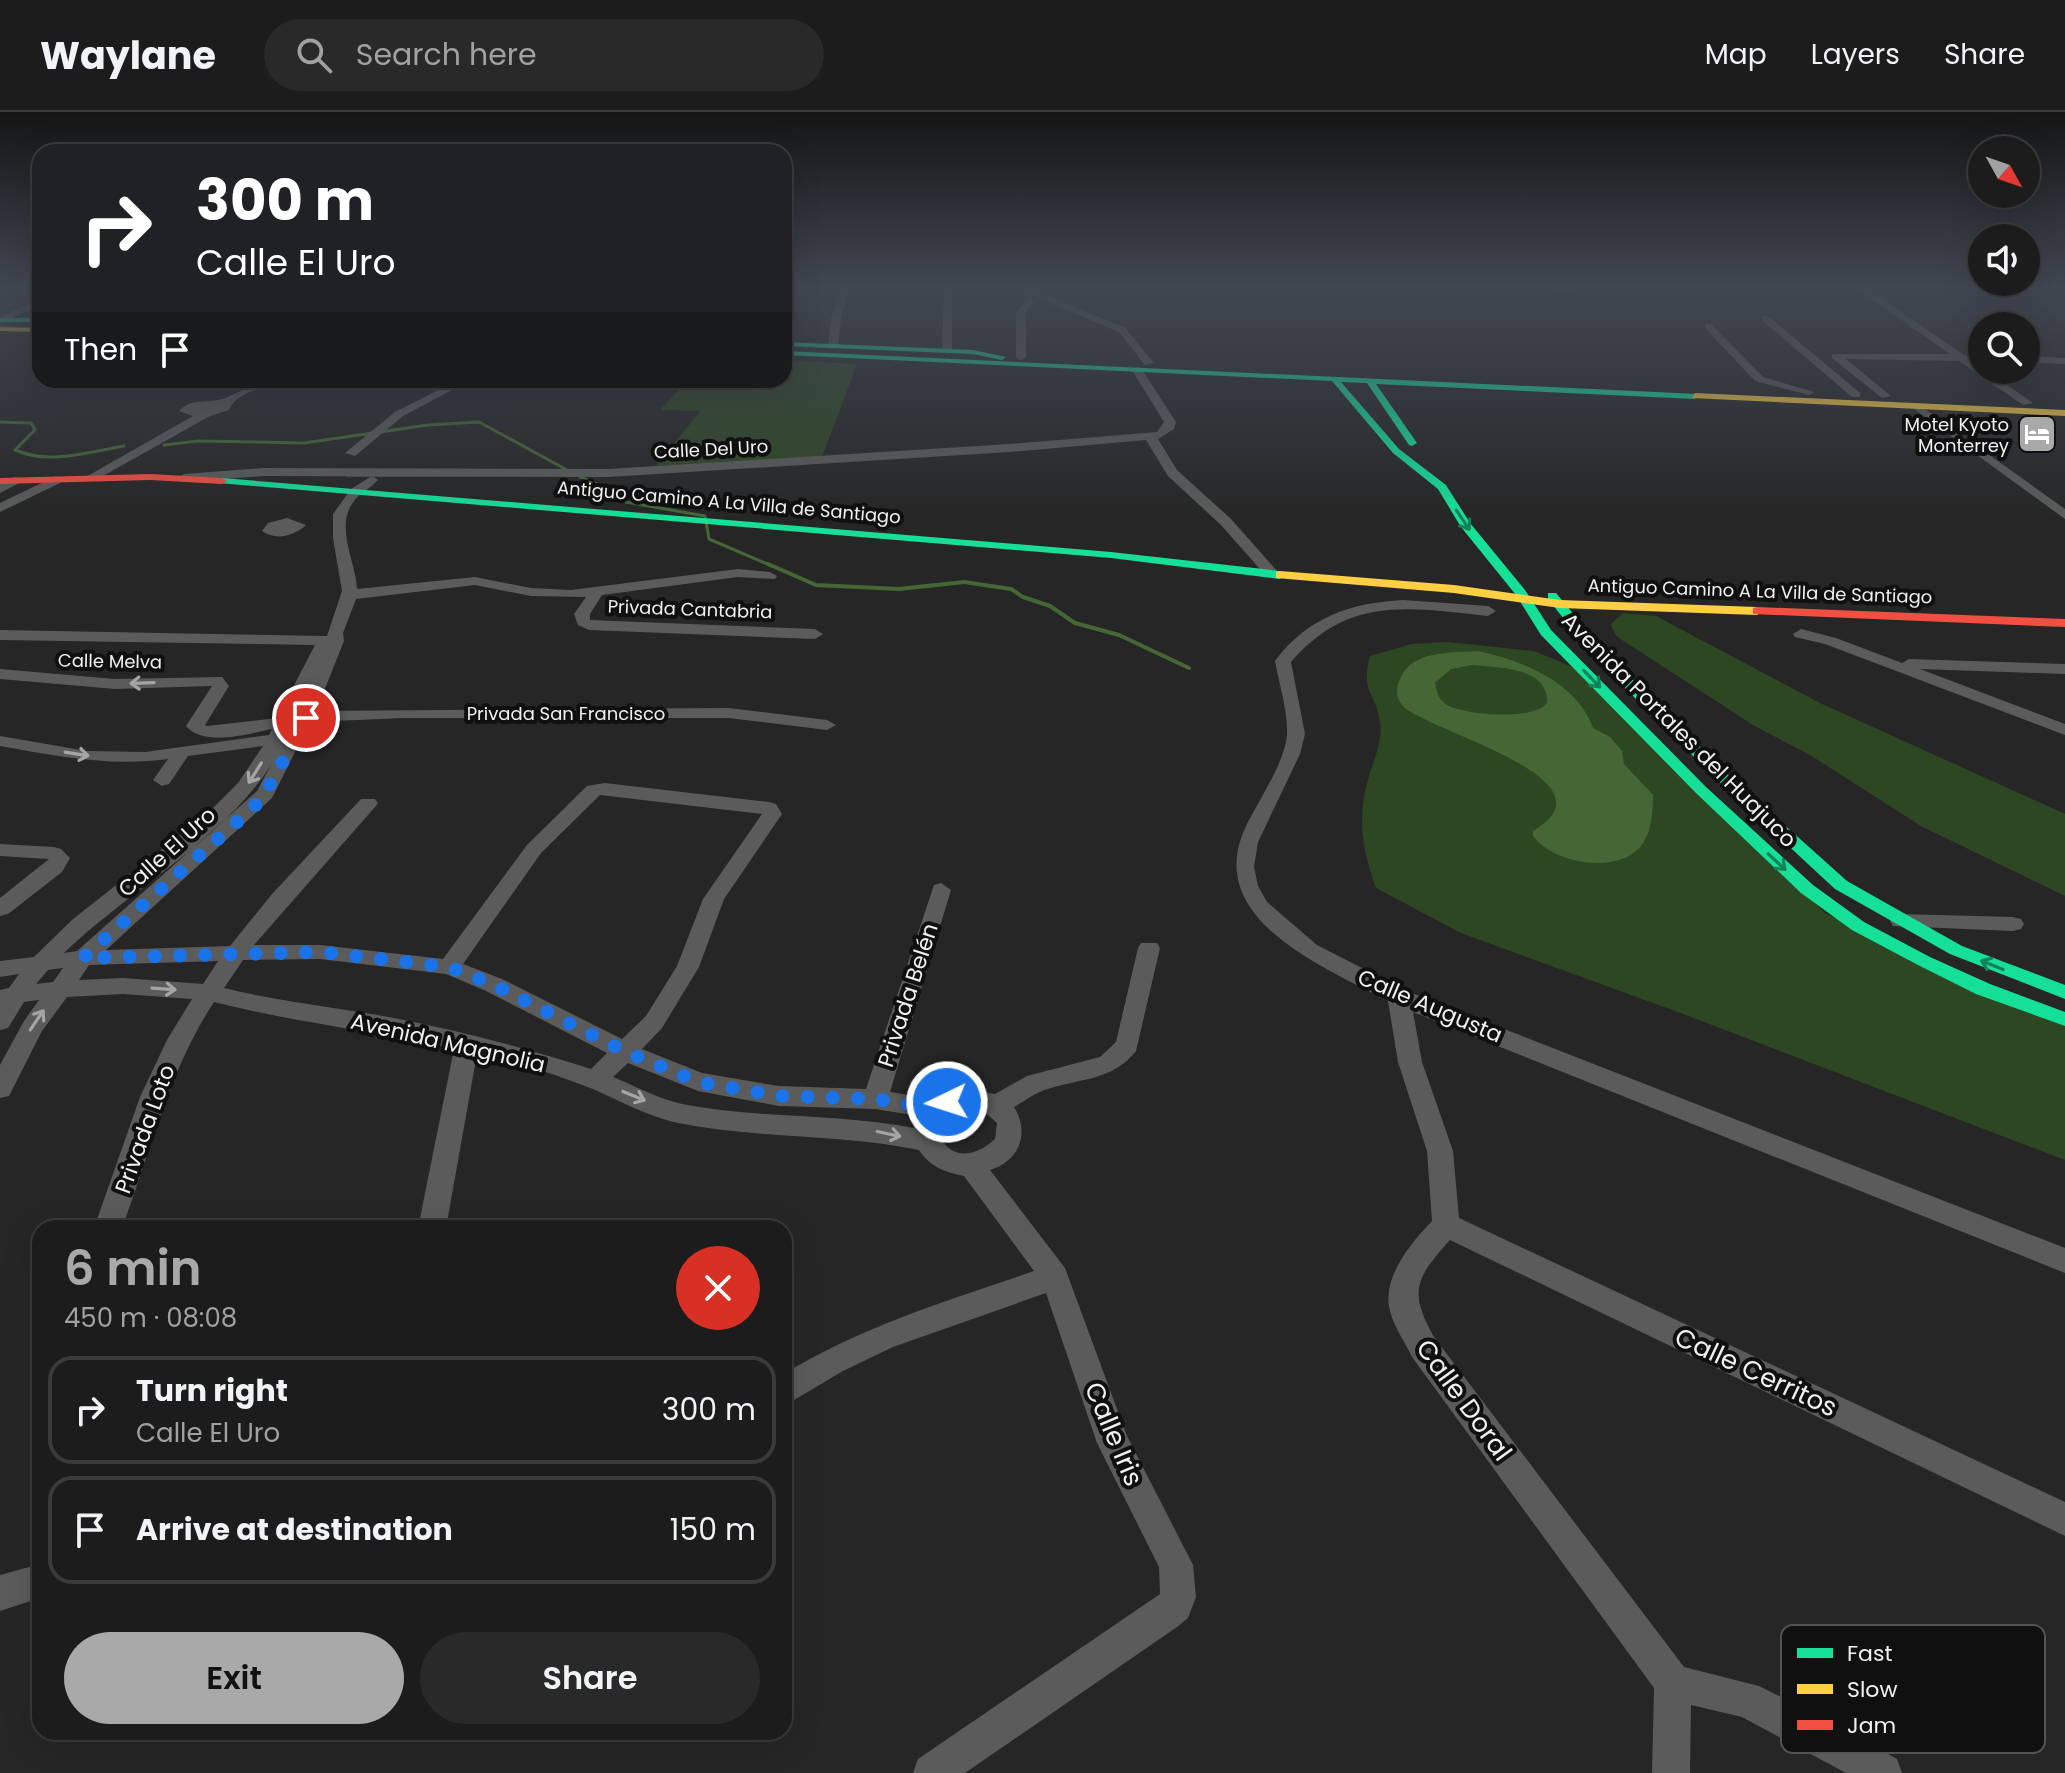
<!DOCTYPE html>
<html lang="en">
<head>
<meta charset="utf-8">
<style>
  :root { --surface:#1c1c1c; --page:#292929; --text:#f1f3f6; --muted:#a0a1a3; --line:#3a3a3b; --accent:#a9a9a9 }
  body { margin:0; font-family:Poppins,sans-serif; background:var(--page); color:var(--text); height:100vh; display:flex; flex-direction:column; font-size:30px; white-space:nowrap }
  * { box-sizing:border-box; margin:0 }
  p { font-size:26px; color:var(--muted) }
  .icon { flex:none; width:44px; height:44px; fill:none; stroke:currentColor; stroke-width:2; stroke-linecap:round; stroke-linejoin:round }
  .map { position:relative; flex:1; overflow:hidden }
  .panel { position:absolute; left:32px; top:1108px; width:760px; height:520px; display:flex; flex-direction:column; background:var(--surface); border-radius:24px; box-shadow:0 8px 32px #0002,0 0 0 2px var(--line) }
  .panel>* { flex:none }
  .banner { position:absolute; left:32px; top:32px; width:760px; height:244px; border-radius:24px; box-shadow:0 8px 32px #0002,0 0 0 2px var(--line); background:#202124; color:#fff; overflow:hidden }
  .needle { width:52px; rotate:130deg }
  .buttons { position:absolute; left:1968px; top:24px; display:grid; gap:16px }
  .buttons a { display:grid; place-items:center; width:72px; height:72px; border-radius:50%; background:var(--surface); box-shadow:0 8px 32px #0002,0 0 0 2px var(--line); font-size:40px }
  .pin { position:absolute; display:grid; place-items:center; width:68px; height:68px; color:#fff; margin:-34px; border:4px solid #fff; border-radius:50%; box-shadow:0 2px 8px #0007 }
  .me { position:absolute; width:88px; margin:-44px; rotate:266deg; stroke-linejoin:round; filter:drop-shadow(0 0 6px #0008) }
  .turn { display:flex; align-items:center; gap:28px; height:168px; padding:0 32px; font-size:36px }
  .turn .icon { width:104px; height:104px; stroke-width:2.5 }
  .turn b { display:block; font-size:56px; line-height:68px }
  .then { display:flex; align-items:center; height:76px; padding:0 32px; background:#0003; gap:16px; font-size:30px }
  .round { display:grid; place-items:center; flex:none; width:84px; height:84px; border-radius:42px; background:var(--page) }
  .headline { display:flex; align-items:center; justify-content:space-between; height:136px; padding:0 32px }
  h1 { font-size:48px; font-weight:600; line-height:60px; color:var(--accent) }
  .primary-button { display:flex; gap:16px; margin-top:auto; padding:16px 32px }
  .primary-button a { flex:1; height:92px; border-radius:48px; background:var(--accent); color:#111; font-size:32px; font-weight:600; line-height:92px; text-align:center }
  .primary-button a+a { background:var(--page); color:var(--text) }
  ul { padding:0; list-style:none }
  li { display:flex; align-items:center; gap:24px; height:108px; margin:0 16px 12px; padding:0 16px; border:4px solid var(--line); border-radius:24px }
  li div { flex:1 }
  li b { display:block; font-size:30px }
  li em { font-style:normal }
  header { display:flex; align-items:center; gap:48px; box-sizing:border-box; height:112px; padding:0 40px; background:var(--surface); border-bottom:2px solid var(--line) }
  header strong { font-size:38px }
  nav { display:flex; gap:44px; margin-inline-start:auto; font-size:28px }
  .search { width:560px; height:72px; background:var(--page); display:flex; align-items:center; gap:20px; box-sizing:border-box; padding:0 28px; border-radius:44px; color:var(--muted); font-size:30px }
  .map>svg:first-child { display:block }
  .green { fill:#2e4723 }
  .water { fill:#446735; fill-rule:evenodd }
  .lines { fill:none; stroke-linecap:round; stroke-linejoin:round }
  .stream-far1 { stroke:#446735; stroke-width:3 }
  .stream { stroke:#446735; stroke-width:4 }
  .street { fill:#5a5b5a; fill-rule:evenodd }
  .fast { fill:#16e098; fill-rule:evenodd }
  .slow { fill:#ffcf43; fill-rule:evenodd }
  .jam { fill:#f24e42; fill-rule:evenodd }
  .oneway { stroke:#13825a }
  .oneway2 { stroke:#a4a6a4 }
  .route { stroke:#1a73e8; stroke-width:14; stroke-dasharray:0 25.2 }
  .labels { text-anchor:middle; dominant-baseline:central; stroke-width:8; stroke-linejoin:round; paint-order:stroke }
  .far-poi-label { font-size:18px; fill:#eff0ef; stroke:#0f100f; text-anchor:end }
  .far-street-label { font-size:18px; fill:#eff0ef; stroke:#0f100f }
  .street-label { font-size:22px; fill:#eff0ef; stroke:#0f100f }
  .near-street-label { font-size:26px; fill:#eff0ef; stroke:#0f100f }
  .key { fill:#0f100f; stroke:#525352; stroke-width:2 }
  .key-label { font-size:22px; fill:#eff0ef }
</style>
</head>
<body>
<header>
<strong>Waylane</strong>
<div class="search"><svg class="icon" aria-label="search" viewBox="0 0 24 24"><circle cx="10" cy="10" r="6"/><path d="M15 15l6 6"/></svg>Search here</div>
<nav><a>Map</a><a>Layers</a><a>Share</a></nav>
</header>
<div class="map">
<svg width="2065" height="1661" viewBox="0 0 2065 1661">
  <rect width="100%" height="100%" fill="#262626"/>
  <path class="green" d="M784,248L857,252L822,345L656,354L700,299L660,298L688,268H784Z
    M1623,501L1656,504L1822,592L2065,702V784L1921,714L1810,643L1753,613L1616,524L1611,512Z
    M1447,530L1534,539L1575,556L1825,801L2065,914V1048L1686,903L1461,821L1376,776C1363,739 1357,710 1367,671C1372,652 1383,631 1380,610C1376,580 1360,582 1370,544L1412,532Z"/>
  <path class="water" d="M1478,539C1521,548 1577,570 1593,616L1610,625L1622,639L1624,652L1653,683C1653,698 1652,718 1643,731C1622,764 1553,752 1533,724V719C1624,667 1420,617 1402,593C1395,584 1396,575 1401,565C1413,538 1453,541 1478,539ZM1472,553C1497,556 1549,554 1547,591C1534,609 1465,603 1447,593C1438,587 1437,580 1435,571L1451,557Z"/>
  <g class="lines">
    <path class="stream-far1" d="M0,310L31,311L35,318L15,338C50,353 88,340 124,334
      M164,333L198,329L304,331L428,313L479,310L567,358
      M580,365L608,377L626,390L705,404L709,427L772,454"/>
    <path class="stream" d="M768,452L816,473L899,477L964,470L1011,477L1023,485L1050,494L1075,511L1119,523L1189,556"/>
    <path class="street" d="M841,174H850L841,207L838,234L833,237L828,234L831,207Z
      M944,174H952V239L947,242L942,239Z
      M1011,174H1024L1125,216L1154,251L1145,253L1119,220Z
      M1508,174H1572L1576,177L1572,180Z
      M1853,174H1863L1964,243H1982V249H1973L2033,291L2023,293L1959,249L1846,247L1891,284L1882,286L1832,246V242H1950Z
      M1029,186L1034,189L1026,200V245L1021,248L1016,245V200Z
      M40,188V194L7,208L0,207L1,204Z
      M1762,204H1768L1860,281V285H1852L1762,208Z
      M1705,212H1711L1763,265L1814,280L1809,283L1755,269L1705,216Z
      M2026,244L2065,246V252L2026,250Z
      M1137,255L1141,256L1176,310L1174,317L1158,327L1177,358L1231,407L1277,459V465H1267L1221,413L1168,364L1146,328L1009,340L608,365L263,364L184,370L178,366L184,362L263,356L608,357L1009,332L1157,320L1164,310L1132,258Z
      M264,268H279C264,278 236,279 229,298L210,304L94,369L84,366L193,304L179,299C193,285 205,292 222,287C232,284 251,273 264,268Z
      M458,268H471L403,304L355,344L345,341L395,300Z
      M1918,292L2065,397V407L1914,297L1912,295Z
      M56,364L62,368L60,371L0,400V391Z
      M372,364L378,368C371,376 361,380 354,389C334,414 356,450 357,477L475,465L531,476L571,478L738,457L770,460L777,464L775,467L738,465L602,483L590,502V508L815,517L823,522L815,527L589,518L578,513L574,502L586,485L531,484L475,473L356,487L343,521L344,529L316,599L728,596L827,608L836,613L827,618L728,606H404L310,610L272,686L106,838L230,834L272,782L361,687H375L378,691L375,695L254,833H320L443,847L527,733L587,674L605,671L769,690L776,692L782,702L724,787L699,855L662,916L642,937L702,961L779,974L866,977L934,773L941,771L951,778L890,980L935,987L960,976L995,982L1027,964L1100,945L1116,930L1138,836L1141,831H1157L1160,836L1136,939C1112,969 1081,966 1048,977C1036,980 1025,989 1014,995C1030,1020 1020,1049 990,1058L1065,1156L1127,1324L1193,1453L1196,1485L1188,1506L1177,1515L965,1661H913L918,1647L1160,1482L1159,1455L1097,1331L1046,1181L893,1235L843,1259L784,1294V1262C862,1214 948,1189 1034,1159L964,1064C945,1060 930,1055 919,1038C840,1022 758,1027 678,1011C649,1005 620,989 593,977C556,962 516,950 477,942L446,1116H418L454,937C374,919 293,910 214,890C168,960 151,1039 122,1116H94L140,985L167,928L192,887L123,882L67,885L42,919L9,984L0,986V953L24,909L39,888L24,890L8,916L0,918V878L9,876L19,862L0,865V849L34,845L73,807L208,701L238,671L263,634L188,644L169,672L162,674L153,668L168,647C111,655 56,644 0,634V624L87,639L145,640L269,623L272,617C247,622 204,635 186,614L212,574L115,577L0,567V557L115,567L222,565L229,574L205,613L207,614L277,606L315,533L0,528V518L327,524L342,479L333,426V402L351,377ZM271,653L257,679L77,839L64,841C127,780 225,726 271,653ZM600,683L762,702L703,787L677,854L646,904L622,927L502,867L463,852L541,741ZM320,847L446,862L486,879L607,941L591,957C526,936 461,919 394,906C337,895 280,890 224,876L243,848ZM218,849L203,872L123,866L79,868L89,853ZM63,856L53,870L36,872L48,858ZM628,951L698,979L779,994L875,997L919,1004L914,1016C838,1001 759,1007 682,992C659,987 635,974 613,965ZM964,996L981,997L997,1011L995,1027C977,1043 955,1050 940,1026C939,1008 948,1004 964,996Z
      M15,365L25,368L0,381V372Z
      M287,406L306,413C294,424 276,429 262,419L268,411Z
      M1403,488L1488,494L1496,499L1488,504C1409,496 1349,483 1291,550L1305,622L1300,642L1258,730L1254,755L1258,774L1267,790L1317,833L1407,879L2065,1136V1161L1413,900L1422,950L1453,1039L1459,1106L2065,1390V1424L1450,1128C1416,1166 1408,1179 1434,1225L1684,1555L1759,1574L1831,1610L1897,1647L1902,1661H1846L1742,1605L1691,1593L1690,1661H1652L1654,1576L1412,1245C1405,1230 1394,1215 1390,1199C1381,1166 1411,1131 1432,1109L1427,1039L1398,950L1388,889C1322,854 1200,806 1247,712C1259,688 1286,648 1287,622C1288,599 1279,572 1275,549C1308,505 1350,491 1403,488Z
      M1801,517L1836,526L1902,551L1909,547L2065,552V562L1920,557L2065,612V623L1825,532L1795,525L1793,522Z
      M0,732L54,735L61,737L70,746L62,760L8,802L0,804V786L49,747L0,744Z
      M1901,802L2013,805L2021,807L2024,812L2021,817L2013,819L1893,814L1890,809L1893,804Z
      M40,1452V1486L0,1499V1463Z"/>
    <path class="fast" d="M0,206H40V210H0Z
      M784,230L973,238L1006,245L1002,248L973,242L784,234Z
      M784,239L1698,282L1695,287L1376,272L1417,331L1412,334L1409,333L1367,271L1341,270L1399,337L1446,373L1470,411L1525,478L1551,518L1706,675L1813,773L1864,810L1930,845L1990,872L2065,900V914L1976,882L1918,853L1852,818L1801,781L1696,681L1541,523L1516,483L1461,415L1438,377L1393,341L1332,269L784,243Z
      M222,366L1111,440L1280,459L1286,463L1280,467L1111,446L218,371V367Z
      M1548,481H1556L1605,540L1723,658L1847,769L1962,834L2065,873V887L1950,842L1835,777L1713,664L1595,546L1548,487Z"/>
    <path class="slow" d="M0,215L40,216V220L0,219Z
      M1695,281L2065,298V304L1692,286Z
      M1280,459L1454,473L1560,488L1757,495L1763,499L1757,503L1560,496L1454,481L1276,466V460Z"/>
    <path class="jam" d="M150,362L222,366L227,369L222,372L150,368L0,372V366Z
      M1757,495L2065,507V515L1753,502V496Z"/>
  </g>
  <defs><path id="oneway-shaft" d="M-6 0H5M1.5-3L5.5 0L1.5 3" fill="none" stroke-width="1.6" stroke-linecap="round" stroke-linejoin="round" transform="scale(2)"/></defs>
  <g class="oneway">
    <use href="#oneway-shaft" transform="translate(1463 408) rotate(56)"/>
    <use href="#oneway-shaft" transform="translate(1592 567) rotate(46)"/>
    <use href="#oneway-shaft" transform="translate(1777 750) rotate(43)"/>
    <use href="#oneway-shaft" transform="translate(1992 853) rotate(-158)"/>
  </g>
  <g class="oneway2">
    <use href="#oneway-shaft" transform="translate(142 571) rotate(178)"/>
    <use href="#oneway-shaft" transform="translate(77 642) rotate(9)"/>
    <use href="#oneway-shaft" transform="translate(255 661) rotate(122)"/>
    <use href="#oneway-shaft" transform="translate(164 877) rotate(4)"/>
    <use href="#oneway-shaft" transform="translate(37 908) rotate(-56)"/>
    <use href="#oneway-shaft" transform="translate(634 984) rotate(22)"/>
    <use href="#oneway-shaft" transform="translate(889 1022) rotate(12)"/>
  </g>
  <linearGradient id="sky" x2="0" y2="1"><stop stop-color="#151515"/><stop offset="0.43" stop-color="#414752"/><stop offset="1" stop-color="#414752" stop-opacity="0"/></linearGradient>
  <rect width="2065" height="407" fill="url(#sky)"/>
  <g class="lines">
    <path class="route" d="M306,606L273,668L254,695L83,846L320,840L449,855L494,873L624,939L698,970L779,984L875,987L936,997L947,990"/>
  </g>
  <defs>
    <g id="hotel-square" transform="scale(2)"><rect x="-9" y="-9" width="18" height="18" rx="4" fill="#a9a9a9" stroke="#0f100f"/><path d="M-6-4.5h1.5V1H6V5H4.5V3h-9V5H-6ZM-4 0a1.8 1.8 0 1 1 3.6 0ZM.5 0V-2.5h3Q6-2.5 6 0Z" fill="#fff"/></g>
  </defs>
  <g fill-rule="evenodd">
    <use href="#hotel-square" x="2037" y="322"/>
  </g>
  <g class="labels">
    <g class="far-poi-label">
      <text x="2009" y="312">Motel Kyoto<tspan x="2009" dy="21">Monterrey</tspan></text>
    </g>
    <g class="far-street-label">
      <text transform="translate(711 337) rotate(-3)">Calle Del Uro</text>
      <text transform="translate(729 390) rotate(5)">Antiguo Camino A La Villa de Santiago</text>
      <text transform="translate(1760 479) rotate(2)">Antiguo Camino A La Villa de Santiago</text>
      <text transform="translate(690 497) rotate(2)">Privada Cantabria</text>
      <text transform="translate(110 549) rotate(1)">Calle Melva</text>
      <text x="566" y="601">Privada San Francisco</text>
    </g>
    <g class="street-label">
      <text transform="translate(1679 618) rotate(45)">Avenida Portales del Huajuco</text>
      <text transform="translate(167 740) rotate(-42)">Calle El Uro</text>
      <text transform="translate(908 883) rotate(-72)">Privada Belén</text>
      <text transform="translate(1430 894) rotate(23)">Calle Augusta</text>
      <text transform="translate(448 931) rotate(13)">Avenida Magnolia</text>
      <text transform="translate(145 1017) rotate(-70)">Privada Loto</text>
    </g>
    <g class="near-street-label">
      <text transform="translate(1756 1260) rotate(25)">Calle Cerritos</text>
      <text transform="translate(1464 1288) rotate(54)">Calle Doral</text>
      <text transform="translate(1114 1322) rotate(67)">Calle Iris</text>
    </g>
  </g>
  <rect x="1781" y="1513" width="264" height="128" rx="12" class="key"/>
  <rect x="1797" y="1536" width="36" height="10" fill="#16e098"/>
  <rect x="1797" y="1572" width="36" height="10" fill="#ffcf43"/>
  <rect x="1797" y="1608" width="36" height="10" fill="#f24e42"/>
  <g class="key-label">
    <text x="1847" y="1549">Fast</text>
    <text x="1847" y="1585">Slow</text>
    <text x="1847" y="1621">Jam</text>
  </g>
</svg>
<div class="buttons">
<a><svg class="needle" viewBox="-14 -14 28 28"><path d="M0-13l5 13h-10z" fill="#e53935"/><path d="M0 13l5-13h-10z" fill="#a0a1a3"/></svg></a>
<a><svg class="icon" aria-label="sound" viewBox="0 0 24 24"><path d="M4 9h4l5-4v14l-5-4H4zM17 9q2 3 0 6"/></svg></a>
<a><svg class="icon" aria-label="search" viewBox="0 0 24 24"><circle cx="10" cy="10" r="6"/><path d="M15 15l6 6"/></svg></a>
</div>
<div class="pin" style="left:306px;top:606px;background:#d93025"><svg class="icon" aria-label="arrive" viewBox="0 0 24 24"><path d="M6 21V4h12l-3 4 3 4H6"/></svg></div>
<svg class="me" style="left:947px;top:990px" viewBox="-20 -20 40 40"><circle r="17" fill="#1a73e8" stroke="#fff" stroke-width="3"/><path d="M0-11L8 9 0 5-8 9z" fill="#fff"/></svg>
<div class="banner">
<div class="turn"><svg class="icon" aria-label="right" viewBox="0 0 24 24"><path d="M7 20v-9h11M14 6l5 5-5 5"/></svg><div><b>300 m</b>Calle El Uro</div></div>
<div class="then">Then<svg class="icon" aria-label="arrive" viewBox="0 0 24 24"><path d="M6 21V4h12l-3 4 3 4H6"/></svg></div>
</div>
<section class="panel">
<div class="headline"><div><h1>6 min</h1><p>450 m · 08:08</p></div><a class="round" style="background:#d93025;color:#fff"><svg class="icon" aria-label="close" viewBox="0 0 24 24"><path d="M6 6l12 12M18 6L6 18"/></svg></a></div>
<ul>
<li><svg class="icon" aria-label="right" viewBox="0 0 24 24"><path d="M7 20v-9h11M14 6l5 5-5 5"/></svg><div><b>Turn right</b><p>Calle El Uro</p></div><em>300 m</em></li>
<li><svg class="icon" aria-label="arrive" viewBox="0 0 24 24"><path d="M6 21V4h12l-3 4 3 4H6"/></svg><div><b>Arrive at destination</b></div><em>150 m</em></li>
</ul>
<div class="primary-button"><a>Exit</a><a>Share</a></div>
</section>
</div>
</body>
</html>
